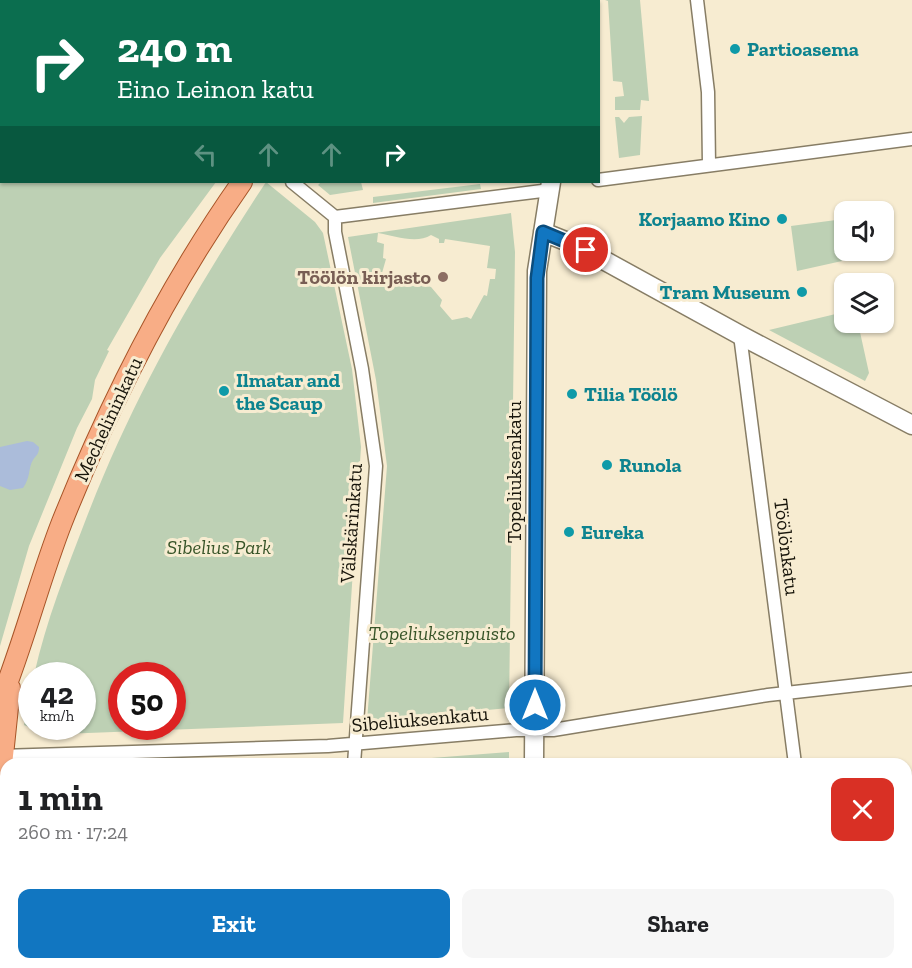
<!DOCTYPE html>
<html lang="en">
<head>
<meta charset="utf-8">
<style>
  :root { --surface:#fff; --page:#f6f6f6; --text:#202124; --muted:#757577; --accent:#1176c1 }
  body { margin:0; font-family:"Zilla Slab",serif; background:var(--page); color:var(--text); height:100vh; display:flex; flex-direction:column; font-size:22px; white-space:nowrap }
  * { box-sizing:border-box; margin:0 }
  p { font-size:20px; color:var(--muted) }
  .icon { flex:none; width:33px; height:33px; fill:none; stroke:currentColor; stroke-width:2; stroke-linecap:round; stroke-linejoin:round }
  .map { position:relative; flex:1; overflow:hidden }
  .details { position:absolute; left:0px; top:758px; width:912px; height:212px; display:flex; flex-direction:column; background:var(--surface); border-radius:18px 18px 0 0; box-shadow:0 2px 4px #0004 }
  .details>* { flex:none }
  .hud { position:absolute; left:0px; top:0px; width:600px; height:183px; box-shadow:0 2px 4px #0004; background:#0b6e4f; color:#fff; overflow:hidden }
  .controls { position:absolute; left:834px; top:201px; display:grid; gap:12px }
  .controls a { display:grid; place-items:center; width:60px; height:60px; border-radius:12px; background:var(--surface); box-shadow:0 2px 4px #0004; font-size:30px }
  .speed { position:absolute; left:18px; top:662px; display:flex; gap:12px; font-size:30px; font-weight:700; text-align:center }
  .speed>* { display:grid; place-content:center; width:78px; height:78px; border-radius:50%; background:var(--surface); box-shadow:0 2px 4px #0004; line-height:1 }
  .speed small { font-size:15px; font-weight:400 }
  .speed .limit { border:9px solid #d22; background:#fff; color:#111 }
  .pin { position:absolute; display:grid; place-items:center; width:51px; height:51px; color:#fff; margin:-26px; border:3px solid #fff; border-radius:50%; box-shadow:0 2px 6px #0007 }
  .me { position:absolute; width:66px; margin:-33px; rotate:0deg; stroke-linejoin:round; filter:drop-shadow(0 0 4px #0008) }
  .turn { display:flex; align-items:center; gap:21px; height:126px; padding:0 18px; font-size:27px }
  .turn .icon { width:78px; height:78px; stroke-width:2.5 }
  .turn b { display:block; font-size:42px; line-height:51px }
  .lanes { display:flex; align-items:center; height:57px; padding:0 18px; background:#0003; justify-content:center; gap:30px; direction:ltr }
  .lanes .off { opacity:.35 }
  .round { display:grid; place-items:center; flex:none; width:63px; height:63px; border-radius:12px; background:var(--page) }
  .summary { display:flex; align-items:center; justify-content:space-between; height:102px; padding:0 18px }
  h1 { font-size:36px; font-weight:800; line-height:45px }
  .primary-button { display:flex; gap:12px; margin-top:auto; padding:12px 18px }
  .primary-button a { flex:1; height:69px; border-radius:12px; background:var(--accent); color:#fff; font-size:24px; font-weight:800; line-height:69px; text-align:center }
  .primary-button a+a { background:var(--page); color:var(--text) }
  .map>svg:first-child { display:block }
  .green { fill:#bdd0b4; fill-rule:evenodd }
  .water { fill:#abbcda }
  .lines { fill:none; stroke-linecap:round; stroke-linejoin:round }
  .street-casing { stroke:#877d65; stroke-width:15 }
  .secondary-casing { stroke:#877d65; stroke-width:21 }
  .primary-casing { stroke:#a75427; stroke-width:22 }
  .street { stroke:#fff; stroke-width:12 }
  .secondary { stroke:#fff; stroke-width:18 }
  .primary { stroke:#f8ad86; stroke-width:20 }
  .route-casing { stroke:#0b4d7d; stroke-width:15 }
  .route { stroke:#1176c1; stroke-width:10 }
  .culture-dot { fill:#0f9aa8; stroke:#f7ecd1; stroke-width:2 }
  .education-dot { fill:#8d6e63; stroke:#f7ecd1; stroke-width:2 }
  .labels { text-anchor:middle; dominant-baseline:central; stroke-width:6; stroke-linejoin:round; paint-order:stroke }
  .culture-label { font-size:20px; font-weight:bold; fill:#0d838f; stroke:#f7ecd1; text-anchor:start }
  .education-label { font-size:20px; font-weight:bold; fill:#785e54; stroke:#f7ecd1; text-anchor:end }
  .street-label { font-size:20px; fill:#18150b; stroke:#f7ecd1 }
  .park-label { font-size:20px; font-style:italic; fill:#375428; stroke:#f7ecd1 }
</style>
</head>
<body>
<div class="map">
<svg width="912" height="968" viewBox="0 0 912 968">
  <rect width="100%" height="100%" fill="#f7ecd1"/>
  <path class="green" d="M605,0H640L649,101L641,100L640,110H615V97L624,96L622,82L613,81L608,1Z
    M0,78L2,182H216L160,258L107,350L109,351L95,380L92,399L77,428L29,546L0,646Z
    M642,116L640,155L619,158L615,117H619L624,123L629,117Z
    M266,182L315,222L323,233L352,369L361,447L343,723L62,734L38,731L24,725L31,684L32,726H82V675H34C46,621 66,571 86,519C134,395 193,293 266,182ZM122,675H172V726H122Z
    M321,182H361L363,190L330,195L318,185Z
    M480,184L481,189L373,203V197Z
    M511,213L515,252L509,708L367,721L387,466L376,380L348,237ZM378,233C394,236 417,244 431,235L439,239V243H444L445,239L490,246L487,268L496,269L495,279H490L487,296L484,295L471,319L467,317L452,320L440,306L442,300L431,287L382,273L386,259L383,258L384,244L377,242Z
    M836,220L842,261L797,271L791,226Z
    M844,312V322L858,323L869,373L865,381L769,330Z
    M509,752V763H367Z
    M350,963H508V968H349Z"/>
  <path class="water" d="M27,441L33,442L39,447C39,455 36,455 33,460C28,468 31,477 23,488L10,490L0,486V447Z"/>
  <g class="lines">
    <g class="street-casing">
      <path id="street" d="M697,0L708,92L709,165
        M48,2L49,0
        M208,2L209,0
        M0,59L2,60
        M598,180L912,139
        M292,182L335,217
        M335,217V232L362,369L376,466L354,764
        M335,217L550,190
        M740,335L795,764
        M0,756L328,746L516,730H553L768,695L912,679
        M817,963V968
        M338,968L339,963"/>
    </g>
    <g class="secondary-casing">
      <path id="secondary" d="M547,0V2
        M543,232L578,246L740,335L912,425
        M534,764L537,271L551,182
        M533,968V963"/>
    </g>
    <g class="primary-casing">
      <path id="primary" d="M381,2L382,0
        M0,702C24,643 39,581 62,522C110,402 168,287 242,182
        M0,784L10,688"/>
    </g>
    <use href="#street" class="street"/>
    <use href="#secondary" class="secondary"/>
    <use href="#primary" class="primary"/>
  </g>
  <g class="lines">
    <g class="route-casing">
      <path id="route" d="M535,705L537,278L543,232L586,250"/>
    </g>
    <use href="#route" class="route"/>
  </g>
  <g class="culture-dot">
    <circle cx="735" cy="49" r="6"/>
    <circle cx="782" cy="219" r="6"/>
    <circle cx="802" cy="292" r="6"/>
    <circle cx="224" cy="391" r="6"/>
    <circle cx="572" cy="394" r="6"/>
    <circle cx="607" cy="465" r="6"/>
    <circle cx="569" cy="532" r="6"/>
  </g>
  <circle class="education-dot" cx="443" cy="277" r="6"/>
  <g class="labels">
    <g class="culture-label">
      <text x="747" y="49">Partioasema</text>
      <text x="770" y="219" text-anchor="end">Korjaamo Kino</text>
      <text x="790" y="292" text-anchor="end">Tram Museum</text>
      <text x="236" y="380">Ilmatar and<tspan x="236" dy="23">the Scaup</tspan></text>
      <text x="584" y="394">Tilia Töölö</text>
      <text x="619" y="465">Runola</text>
      <text x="581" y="532">Eureka</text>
    </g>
    <g class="education-label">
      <text x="431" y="277">Töölön kirjasto</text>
    </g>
    <g class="street-label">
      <text transform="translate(108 419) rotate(-65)">Mechelininkatu</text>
      <text transform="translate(514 472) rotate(-90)">Topeliuksenkatu</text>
      <text transform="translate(351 523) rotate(-86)">Välskärinkatu</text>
      <text transform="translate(787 547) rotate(83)">Töölönkatu</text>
      <text transform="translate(420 719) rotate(-5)">Sibeliuksenkatu</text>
    </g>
    <g class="park-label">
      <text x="219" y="547">Sibelius Park</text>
      <text x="442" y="633">Topeliuksenpuisto</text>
    </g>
  </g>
</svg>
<div class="controls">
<a><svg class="icon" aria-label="sound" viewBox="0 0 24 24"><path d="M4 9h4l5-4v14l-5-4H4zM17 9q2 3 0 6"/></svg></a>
<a><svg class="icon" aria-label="layers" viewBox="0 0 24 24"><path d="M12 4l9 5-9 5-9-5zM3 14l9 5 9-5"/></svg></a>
</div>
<div class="speed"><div>42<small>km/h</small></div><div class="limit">50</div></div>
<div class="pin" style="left:586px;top:250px;background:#d93025"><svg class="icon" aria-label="arrive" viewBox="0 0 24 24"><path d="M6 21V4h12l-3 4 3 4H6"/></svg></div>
<svg class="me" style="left:535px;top:705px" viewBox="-20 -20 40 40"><circle r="17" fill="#1176c1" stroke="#fff" stroke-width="3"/><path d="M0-11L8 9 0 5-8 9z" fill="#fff"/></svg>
<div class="hud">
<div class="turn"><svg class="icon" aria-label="right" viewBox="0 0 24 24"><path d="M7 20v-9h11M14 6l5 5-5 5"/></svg><div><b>240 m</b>Eino Leinon katu</div></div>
<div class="lanes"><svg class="icon off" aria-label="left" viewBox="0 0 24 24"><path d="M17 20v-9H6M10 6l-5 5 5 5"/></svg><svg class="icon off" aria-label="ahead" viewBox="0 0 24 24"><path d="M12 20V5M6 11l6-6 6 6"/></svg><svg class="icon off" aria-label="ahead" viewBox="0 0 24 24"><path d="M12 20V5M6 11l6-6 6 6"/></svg><svg class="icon" aria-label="right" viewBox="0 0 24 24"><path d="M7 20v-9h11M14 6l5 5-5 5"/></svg></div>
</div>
<section class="details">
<div class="summary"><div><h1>1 min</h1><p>260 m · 17:24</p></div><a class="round" style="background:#d93025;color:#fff"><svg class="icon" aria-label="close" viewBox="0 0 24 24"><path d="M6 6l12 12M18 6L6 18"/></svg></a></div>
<div class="primary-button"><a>Exit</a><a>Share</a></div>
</section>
</div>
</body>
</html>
